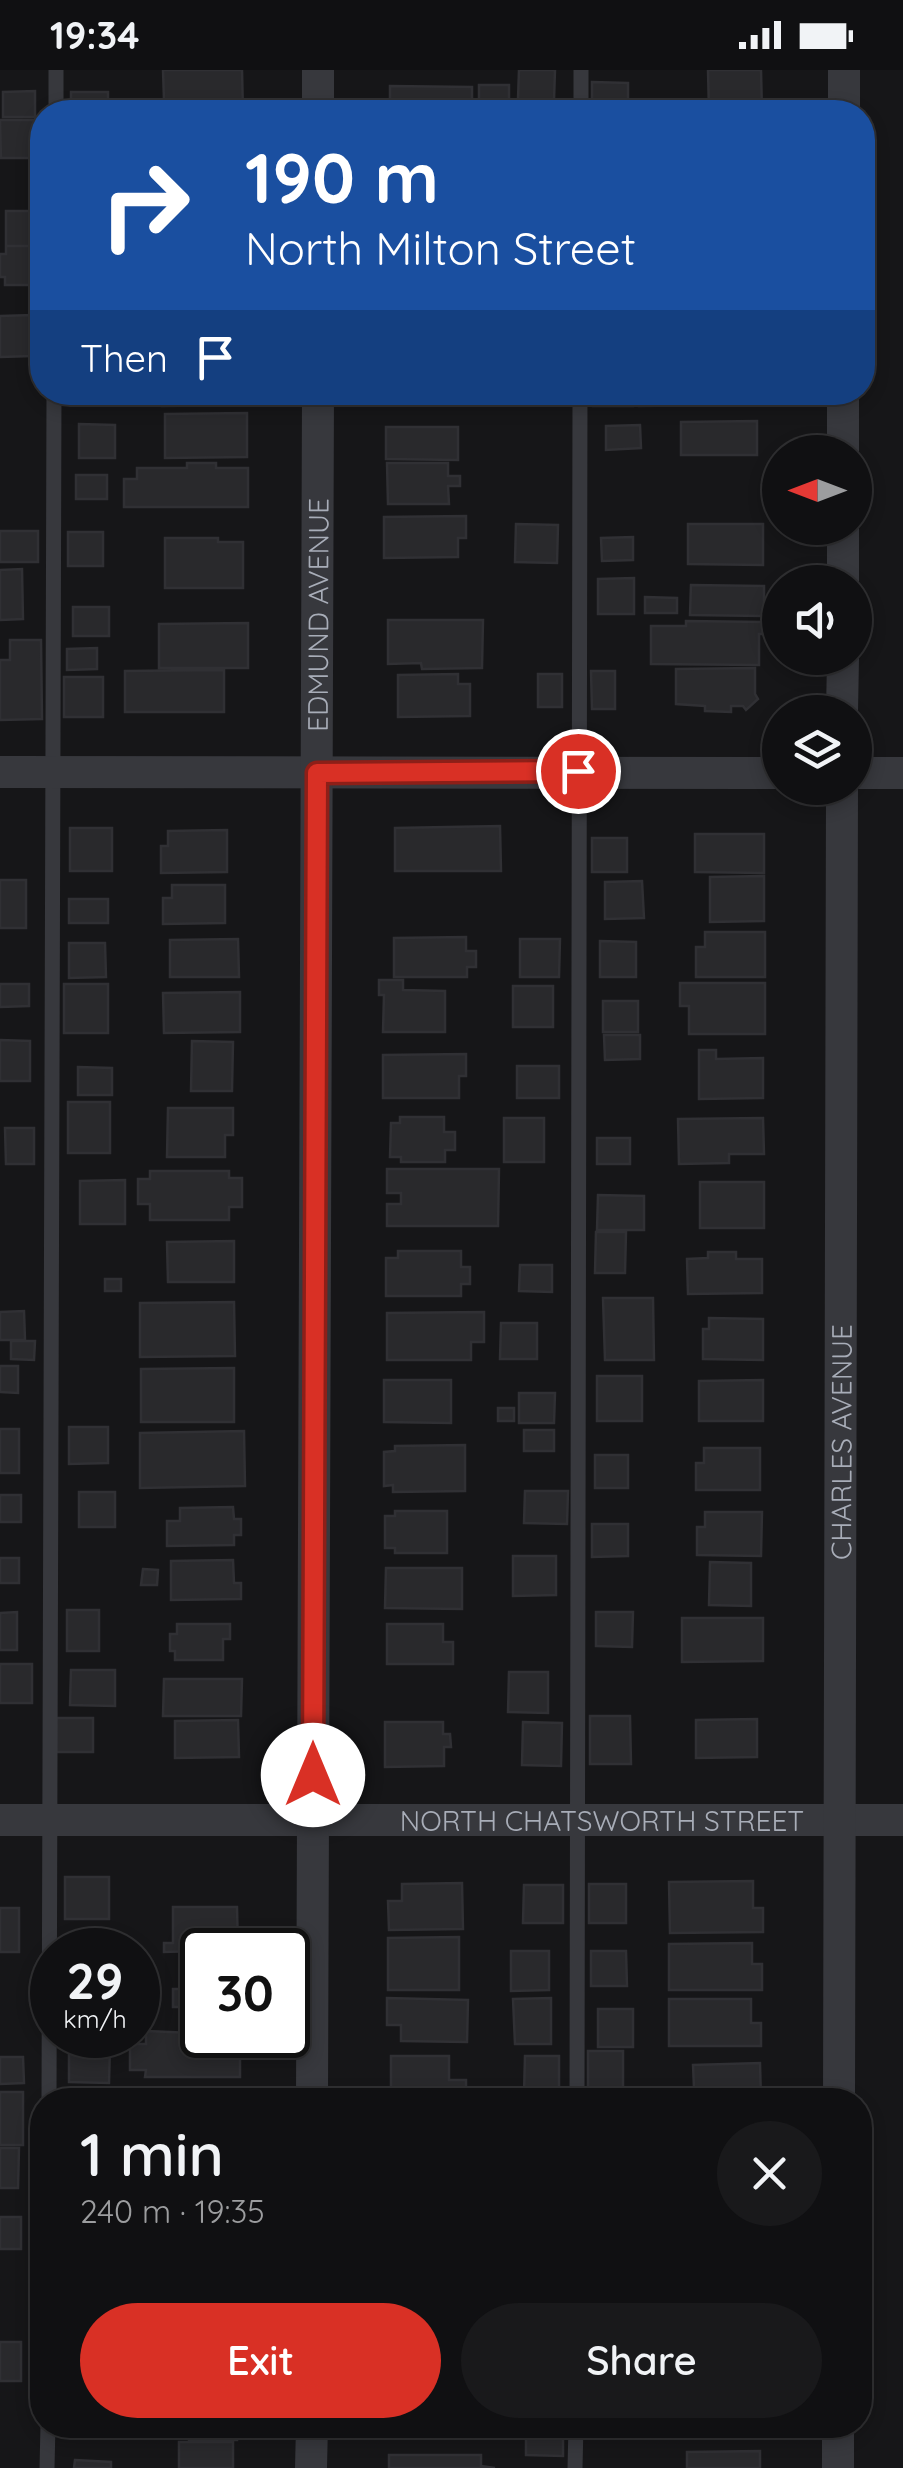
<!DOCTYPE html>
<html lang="en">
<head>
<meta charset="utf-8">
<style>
  :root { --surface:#101012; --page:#19191b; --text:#f1f3f6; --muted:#9c9d9f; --line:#303032; --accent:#d93025 }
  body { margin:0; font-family:Quicksand,sans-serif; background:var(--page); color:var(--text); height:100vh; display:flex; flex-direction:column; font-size:38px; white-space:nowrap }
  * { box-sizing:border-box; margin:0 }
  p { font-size:32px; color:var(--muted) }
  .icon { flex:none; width:55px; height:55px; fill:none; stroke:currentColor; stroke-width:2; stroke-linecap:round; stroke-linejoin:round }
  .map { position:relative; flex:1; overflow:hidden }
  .panel { position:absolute; left:30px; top:2018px; width:842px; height:350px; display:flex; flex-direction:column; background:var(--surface); border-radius:40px; box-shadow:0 5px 15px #0003,0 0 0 2px var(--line) }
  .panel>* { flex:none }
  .top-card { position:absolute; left:30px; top:30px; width:845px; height:305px; border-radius:40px; box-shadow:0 5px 15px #0003,0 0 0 2px var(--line); background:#1a4fa0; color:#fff; overflow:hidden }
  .needle { width:65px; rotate:270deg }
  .tools { position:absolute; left:762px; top:365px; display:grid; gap:20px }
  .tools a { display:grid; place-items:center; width:110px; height:110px; border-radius:50%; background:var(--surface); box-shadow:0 5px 15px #0003,0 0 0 2px var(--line); font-size:50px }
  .speed { position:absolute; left:30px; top:1858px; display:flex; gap:20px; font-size:50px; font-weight:700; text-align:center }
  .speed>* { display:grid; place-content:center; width:130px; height:130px; border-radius:50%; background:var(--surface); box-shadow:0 5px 15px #0003,0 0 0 2px var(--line); line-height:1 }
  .speed small { font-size:25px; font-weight:400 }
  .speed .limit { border:5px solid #111; border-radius:15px; background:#fff; color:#111 }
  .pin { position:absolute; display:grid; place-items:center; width:85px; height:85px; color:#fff; margin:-42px; border:5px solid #fff; border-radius:50%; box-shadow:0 2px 10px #0007 }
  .me { position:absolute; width:110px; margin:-55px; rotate:0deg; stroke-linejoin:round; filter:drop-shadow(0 0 8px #0008) }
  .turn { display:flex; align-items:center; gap:35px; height:210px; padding:0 50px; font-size:45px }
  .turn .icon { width:130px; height:130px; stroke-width:2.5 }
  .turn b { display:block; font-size:70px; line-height:85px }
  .then { display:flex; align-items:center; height:95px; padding:0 50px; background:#0003; gap:20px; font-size:38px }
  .round { display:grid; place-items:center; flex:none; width:105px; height:105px; border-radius:52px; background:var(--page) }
  .head { display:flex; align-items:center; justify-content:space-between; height:170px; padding:0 50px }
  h1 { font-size:60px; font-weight:600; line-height:75px }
  .primary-button { display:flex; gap:20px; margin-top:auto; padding:20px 50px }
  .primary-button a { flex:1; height:115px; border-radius:60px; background:var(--accent); color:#fff; font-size:40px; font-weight:600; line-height:115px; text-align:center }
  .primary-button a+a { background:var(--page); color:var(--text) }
  .status { display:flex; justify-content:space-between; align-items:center; height:70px; padding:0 50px; background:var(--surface); direction:ltr }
  .status svg { height:28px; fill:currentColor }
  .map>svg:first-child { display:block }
  .building { fill:#29292c; stroke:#303034; stroke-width:2.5 }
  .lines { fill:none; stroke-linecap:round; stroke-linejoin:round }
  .service { stroke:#37383d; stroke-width:15 }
  .minor { stroke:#37383d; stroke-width:32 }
  .route-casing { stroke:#8d1f18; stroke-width:25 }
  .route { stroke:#d93025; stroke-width:18 }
  .labels { text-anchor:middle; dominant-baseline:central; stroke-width:10; stroke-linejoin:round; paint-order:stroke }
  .street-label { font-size:28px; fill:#a8adb8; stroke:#111113 }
</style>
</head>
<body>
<div class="status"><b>19:34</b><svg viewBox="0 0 49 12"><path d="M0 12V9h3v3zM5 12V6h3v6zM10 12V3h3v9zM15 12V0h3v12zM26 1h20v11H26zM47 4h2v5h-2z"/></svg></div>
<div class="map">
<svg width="903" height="2398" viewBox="0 0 903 2398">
  <rect width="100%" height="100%" fill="#161618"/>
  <path class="building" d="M163,0H242L243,42H169V30H164Z
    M519,0H555L554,30L518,29Z
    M708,0H761L762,42H709Z
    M592,12L628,13V42H592Z
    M479,15H509V42H479Z
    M390,16L472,17V42H390Z
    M35,21V47H3V22Z
    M71,22H108V42H71Z
    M0,50H39V88H1Z
    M6,141H41V176H6Z
    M6,176H41L42,215H5V207H0V184H6Z
    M32,245V286L0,287V246Z
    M162,322H244V335L162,336Z
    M386,322H464V334H386Z
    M593,322H633V336H593Z
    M721,322V335L639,336V324Z
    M247,343V387L165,388V344Z
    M757,351V385H681V352Z
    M79,354L115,355V388H79Z
    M640,355L641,378L606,380V356Z
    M386,357H458V390L386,389Z
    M187,393H216V398H248V437H124V409H137V398H187Z
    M387,393H448V406H460V416H448L449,434H388Z
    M76,405H107V429H76Z
    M466,446V468H458V487L384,488V447Z
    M516,454L558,455L557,493L515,492Z
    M688,454H763V495L688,494Z
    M0,461H38V492H0Z
    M68,462H103V496H68Z
    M633,467V490L602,491L601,468Z
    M165,468H218V472H243V518H165Z
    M22,499L23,549L0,550V500Z
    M634,508V544H598V509Z
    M691,515L764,516V546L690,545Z
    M645,527L677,528V543H645Z
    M73,537H109V566H73Z
    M388,550H483L482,598L422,599L421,593L388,594Z
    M686,551L764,552V564H759V595L651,594V556H686Z
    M248,553V598H159V554Z
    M10,570H41L42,649L0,650V590H10Z
    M97,578V599L67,600V579Z
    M755,598V624L758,629L746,640L743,636H731V642L705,641V636L676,634V599Z
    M224,600V642H125V601Z
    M591,601H615V639H592Z
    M458,604V614H470V646L398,647V605Z
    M538,604H562V637H538Z
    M64,607H103V647H64Z
    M500,756L501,801H395V758Z
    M70,758H112V801H70Z
    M227,760V802L161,803V776H168V761Z
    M695,764H764V803L695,802Z
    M592,768H627V802H592Z
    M764,806V851L710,852V807Z
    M0,810H26V858H0Z
    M642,811L644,848L605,849V812Z
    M172,815H225V853L163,854V828H172Z
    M69,829H108V853H69Z
    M705,862H765V907H696V877H705Z
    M466,867V881H476V897H467V907H394V868Z
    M238,869L239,907H170V870Z
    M520,869H560L559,907H520Z
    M600,871L636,872V907H600Z
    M69,873H105L106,907L69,908Z
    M379,910H403V920L445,921V962H383L384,925H379Z
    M680,913H765V964H689V936H680Z
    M0,914H29V936L0,937Z
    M64,914H108V963H64Z
    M513,916H553V957H513Z
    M240,922V962L164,963L163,923Z
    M603,931H638V962H603Z
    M604,965H640V989L605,990Z
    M0,970L30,971V1011H0Z
    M192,971L233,972L232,1021H191Z
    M699,980H716V989L763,988V1028L699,1029Z
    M466,984V1006H459V1028H383V985Z
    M517,996H559V1028H517Z
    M78,997L112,998V1025H78Z
    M68,1032H110V1083H68Z
    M168,1038H233V1065H225V1087H167Z
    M400,1047H444V1062H455V1080H445V1092H401V1087H390L391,1053H400Z
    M504,1048H544V1092H504Z
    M763,1048L764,1084H729V1093L679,1094L678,1049Z
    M5,1058H34V1094H6Z
    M597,1068H630V1094H597Z
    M387,1099H499L498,1156H387V1134H401V1123H387Z
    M150,1101H229V1108H242V1137H229V1150H150V1134H138V1109H150Z
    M125,1110V1154H80V1111Z
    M700,1112H764V1158H700Z
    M598,1125L644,1126V1160H597Z
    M596,1162H626L625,1203H595Z
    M234,1171V1212H168L167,1172Z
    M398,1181H461V1197H470V1214H461V1226H386V1188H398Z
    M708,1182H736V1189H762V1223L688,1224L687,1189L708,1188Z
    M520,1195H552V1222L519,1221Z
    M105,1209H121V1221H105Z
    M603,1228H653L654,1290H605Z
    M234,1232L235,1286L140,1287V1233Z
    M24,1241L25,1270H0V1242Z
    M484,1242V1272H471V1290H387V1243Z
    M709,1248L763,1249V1290L703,1289V1259H709Z
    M501,1253H537V1289H500Z
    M11,1271H35L34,1290L11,1289Z
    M0,1296H18V1323L0,1322Z
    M234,1298V1352H141V1299Z
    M597,1306H642V1351H597Z
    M384,1310H451V1353L384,1352Z
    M763,1310V1351H699V1311Z
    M519,1323H555L554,1353H519Z
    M498,1338H514V1351H498Z
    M69,1357H108V1393L69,1394Z
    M0,1359H19V1403H0Z
    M524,1360H554V1381H524Z
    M244,1361L245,1416L140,1418V1363Z
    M465,1375V1421L393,1422V1415L384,1416V1382L395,1381V1376Z
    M704,1378H760V1420H696V1393H704Z
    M595,1385H628V1418H595Z
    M525,1421H568L567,1454L524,1453Z
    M79,1422H115V1457H79Z
    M0,1425H21V1452H0Z
    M233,1437L234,1449H241V1465H234V1475L167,1476V1451H180V1438Z
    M395,1441H447V1483H395V1478H385V1446H395Z
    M705,1442H762L761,1486L697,1485V1457H705Z
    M592,1454H628V1486L592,1487Z
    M513,1486H556V1525L513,1526Z
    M0,1488H19V1513H0Z
    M233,1490L234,1513H241V1529L171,1530V1491Z
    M710,1492L751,1493V1536L709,1535Z
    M386,1498H462V1539L385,1538Z
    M143,1499L158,1500L157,1515H141Z
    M67,1540H99V1581H67Z
    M17,1542V1580H0V1543Z
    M596,1542H633L632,1577L596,1576Z
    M682,1548H763V1591L682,1592Z
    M177,1554H230V1569H223V1590H175V1581H170V1564H177Z
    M387,1554H443V1572H453V1594H387Z
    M0,1594H32V1633H0Z
    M71,1600H115V1636L70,1635Z
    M509,1602H548V1643L508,1642Z
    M164,1609H242L241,1646H163Z
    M590,1646H630L631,1694H590Z
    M56,1648H93V1682H56Z
    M757,1649V1687L696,1688V1650Z
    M238,1650L239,1687L175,1688V1651Z
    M385,1652H443V1664H450L451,1677H444V1696L385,1697Z
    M523,1652L562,1653L561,1696L522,1695Z
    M65,1807H109V1849H65Z
    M753,1811V1838H763V1862L670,1863L669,1812Z
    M462,1813L463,1859L389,1860L388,1831H402V1814Z
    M589,1814H626V1853H589Z
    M524,1815H563V1853H523Z
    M173,1837H237L238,1880L164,1882V1873H173Z
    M0,1838H19V1882H0Z
    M459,1867V1920H388V1868Z
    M752,1873V1894H762V1920H669V1874Z
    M511,1881H549V1920L511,1921Z
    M591,1881H626L627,1916H591Z
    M182,1905H202V1949H182V1937H173V1919H182Z
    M387,1928L468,1930L467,1972L401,1971V1955H387Z
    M551,1928V1974H515L513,1929Z
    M669,1929H751V1953H761V1976H669Z
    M598,1939H633V1977H598Z
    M146,1961L240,1965V2007H145L146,2000H130V1974H146Z
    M69,1976L110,1977L109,2013L69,2012Z
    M588,1981H623V2018H588Z
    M391,1986H449V2010H466V2030H391Z
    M525,1986H559V2024H524Z
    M0,1987H23L24,2013L0,2014Z
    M760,1993L761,2030H706V2017L694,2018L693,1995Z
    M0,2022H23V2075H0Z
    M0,2078H19L18,2118H0Z
    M0,2147H21V2179H0Z
    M0,2272H21V2311H0Z
    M66,2355H110V2366H67Z
    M168,2355H237V2370H189V2365H168Z
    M526,2355H563V2386L526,2385Z
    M595,2355H631V2367H595Z
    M685,2355H760V2365H685Z
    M179,2372H233V2398H179Z
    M760,2381V2398H687V2382Z
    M389,2385H481V2396L495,2398H389Z
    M75,2390L111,2392V2398H74Z"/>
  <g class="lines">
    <path class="service" d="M56,42V0
      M581,42V0
      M49,2030L54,322
      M577,2030L580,322
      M47,2398L48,2355
      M575,2398L576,2355"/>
    <g class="minor">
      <path d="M318,42V0"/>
      <path d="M844,42V0"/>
      <path d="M843,382V322"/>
      <path d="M843,512V458"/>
      <path d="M842,642L843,588"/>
      <path d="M0,702L780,703"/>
      <path d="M855,703H903"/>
      <path id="s1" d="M0,1750H903"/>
      <path id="s2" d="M312,2030L318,322"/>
      <path id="s3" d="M839,2030L842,718"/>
      <path d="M311,2398L312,2355"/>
      <path d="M838,2398V2355"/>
    </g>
  </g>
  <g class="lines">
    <g class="route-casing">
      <path id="route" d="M313,1705L317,703L578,701"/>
    </g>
    <use href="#route" class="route"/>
  </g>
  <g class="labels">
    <g class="street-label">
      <text stroke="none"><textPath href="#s2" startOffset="1485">EDMUND AVENUE</textPath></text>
      <text stroke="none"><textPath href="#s3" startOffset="658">CHARLES AVENUE</textPath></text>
      <text stroke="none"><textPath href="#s1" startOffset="602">NORTH CHATSWORTH STREET</textPath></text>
    </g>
  </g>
</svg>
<div class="tools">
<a><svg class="needle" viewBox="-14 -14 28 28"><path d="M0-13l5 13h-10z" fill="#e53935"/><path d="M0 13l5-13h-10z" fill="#9c9d9f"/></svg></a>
<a><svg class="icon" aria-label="sound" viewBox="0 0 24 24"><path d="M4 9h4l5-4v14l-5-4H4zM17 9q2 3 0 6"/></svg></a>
<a><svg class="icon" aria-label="layers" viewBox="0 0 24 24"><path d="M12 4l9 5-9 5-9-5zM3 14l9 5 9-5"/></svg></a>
</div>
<div class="speed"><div>29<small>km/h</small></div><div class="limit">30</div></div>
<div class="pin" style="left:578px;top:701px;background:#d93025"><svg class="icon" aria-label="arrive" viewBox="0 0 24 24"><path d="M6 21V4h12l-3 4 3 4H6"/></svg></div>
<svg class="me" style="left:313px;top:1705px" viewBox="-20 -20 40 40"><circle r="19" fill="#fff"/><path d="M0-13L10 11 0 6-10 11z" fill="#d93025"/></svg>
<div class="top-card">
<div class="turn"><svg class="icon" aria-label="right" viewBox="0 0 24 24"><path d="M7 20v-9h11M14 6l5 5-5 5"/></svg><div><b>190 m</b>North Milton Street</div></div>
<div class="then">Then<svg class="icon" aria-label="arrive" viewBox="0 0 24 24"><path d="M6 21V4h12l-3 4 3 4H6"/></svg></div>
</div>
<section class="panel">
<div class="head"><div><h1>1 min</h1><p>240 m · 19:35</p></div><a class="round"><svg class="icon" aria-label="close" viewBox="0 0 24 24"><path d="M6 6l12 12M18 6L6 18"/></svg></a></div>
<div class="primary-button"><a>Exit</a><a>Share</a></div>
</section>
</div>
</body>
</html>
